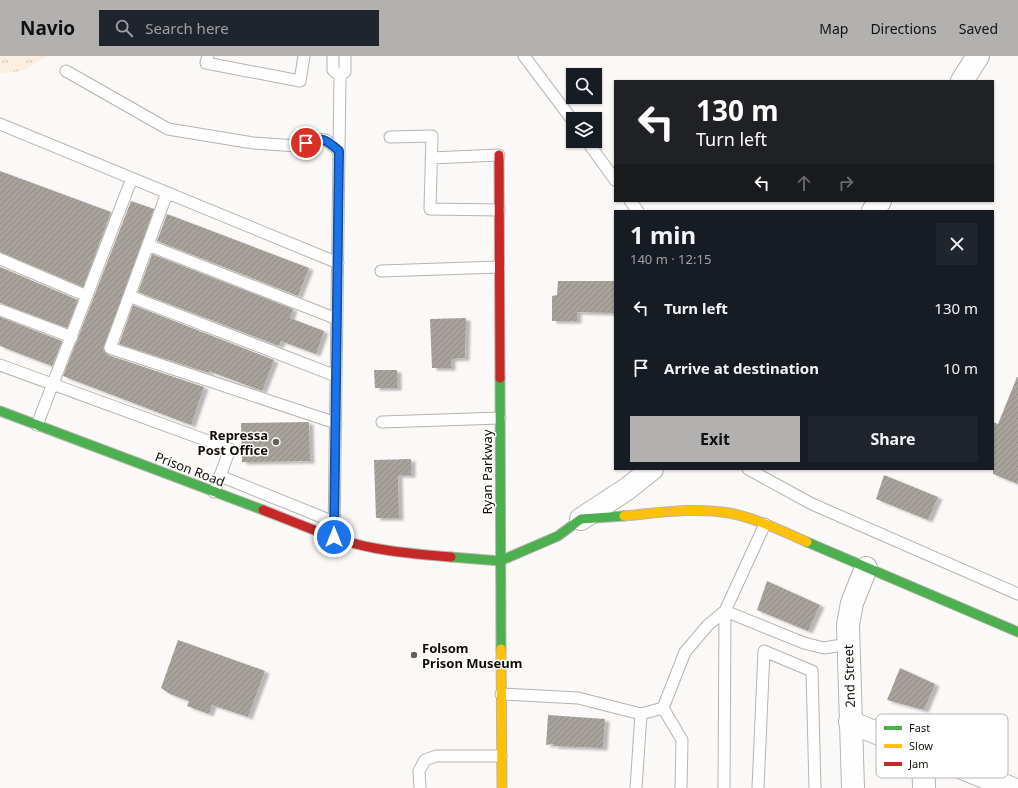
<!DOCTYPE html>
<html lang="en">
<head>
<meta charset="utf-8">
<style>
  :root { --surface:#171b24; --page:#20242c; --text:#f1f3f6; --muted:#9ea1a6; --accent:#b2b1b0 }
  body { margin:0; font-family:"Noto Sans",sans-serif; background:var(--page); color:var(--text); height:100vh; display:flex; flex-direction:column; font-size:15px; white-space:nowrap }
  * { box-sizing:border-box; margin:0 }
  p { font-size:13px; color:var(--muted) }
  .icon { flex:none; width:22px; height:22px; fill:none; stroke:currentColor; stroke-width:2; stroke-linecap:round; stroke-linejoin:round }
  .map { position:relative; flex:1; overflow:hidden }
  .sheet { position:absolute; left:614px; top:154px; width:380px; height:260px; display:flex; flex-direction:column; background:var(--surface); border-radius:0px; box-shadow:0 1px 3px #0004 }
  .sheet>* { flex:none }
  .top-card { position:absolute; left:614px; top:24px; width:380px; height:122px; border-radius:0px; box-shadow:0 1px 3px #0004; background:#202124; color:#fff; overflow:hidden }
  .controls { position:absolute; left:566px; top:12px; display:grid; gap:8px }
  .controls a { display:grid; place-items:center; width:36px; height:36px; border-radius:0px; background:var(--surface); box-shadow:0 1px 3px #0004; font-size:20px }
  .pin { position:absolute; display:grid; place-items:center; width:34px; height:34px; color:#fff; margin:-17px; border:2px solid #fff; border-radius:50%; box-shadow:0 1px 4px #0007 }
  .me { position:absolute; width:44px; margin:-22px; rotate:0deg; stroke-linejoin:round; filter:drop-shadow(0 0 3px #0008) }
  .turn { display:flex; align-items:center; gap:14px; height:84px; padding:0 16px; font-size:18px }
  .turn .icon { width:52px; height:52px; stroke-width:2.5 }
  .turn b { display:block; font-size:28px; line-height:34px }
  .lanes { display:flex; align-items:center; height:38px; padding:0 16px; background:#0003; justify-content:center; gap:20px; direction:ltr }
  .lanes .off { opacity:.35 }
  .round { display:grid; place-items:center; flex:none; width:42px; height:42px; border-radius:0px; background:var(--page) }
  .summary { display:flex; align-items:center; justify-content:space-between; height:68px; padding:0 16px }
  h1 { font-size:24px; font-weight:700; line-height:30px }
  .button { display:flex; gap:8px; margin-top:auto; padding:8px 16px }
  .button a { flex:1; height:46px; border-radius:0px; background:var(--accent); color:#111; font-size:16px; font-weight:700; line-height:46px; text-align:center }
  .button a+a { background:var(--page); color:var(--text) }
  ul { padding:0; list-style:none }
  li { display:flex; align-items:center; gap:12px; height:60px; padding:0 16px }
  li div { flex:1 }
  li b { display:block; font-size:15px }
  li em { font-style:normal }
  header { display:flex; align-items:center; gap:24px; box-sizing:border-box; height:56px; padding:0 20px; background:var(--accent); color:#111 }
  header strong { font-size:19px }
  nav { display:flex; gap:22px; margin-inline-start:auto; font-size:14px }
  .search { width:280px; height:36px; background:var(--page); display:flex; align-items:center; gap:10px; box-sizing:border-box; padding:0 14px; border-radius:0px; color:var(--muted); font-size:15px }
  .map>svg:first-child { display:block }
  .grass { fill:url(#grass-tufts) }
  .building { fill:url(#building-hatch); filter:url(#shadow) }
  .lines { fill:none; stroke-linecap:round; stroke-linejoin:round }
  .lane-casing { stroke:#b7b3ae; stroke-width:13 }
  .street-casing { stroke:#b7b3ae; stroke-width:24 }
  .fast-casing { stroke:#b7b3ae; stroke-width:11 }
  .slow-casing { stroke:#b7b3ae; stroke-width:11 }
  .jam-casing { stroke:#b7b3ae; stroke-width:11 }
  .lane { stroke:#fefefe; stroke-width:11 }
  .street { stroke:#fefefe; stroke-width:22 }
  .fast { stroke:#4caf50; stroke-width:9 }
  .slow { stroke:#ffc107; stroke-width:9 }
  .jam { stroke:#c62828; stroke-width:9 }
  .route-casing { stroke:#114b97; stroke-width:10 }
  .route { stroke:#1a73e8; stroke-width:7 }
  .poi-dot { fill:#64605a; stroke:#fff; stroke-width:1.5 }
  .labels { text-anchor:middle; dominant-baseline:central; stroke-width:3; stroke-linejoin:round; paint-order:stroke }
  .poi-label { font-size:13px; font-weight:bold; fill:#120d06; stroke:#fff; text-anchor:end }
  .street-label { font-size:13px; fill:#120d06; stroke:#fff }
  .key { fill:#fff; stroke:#b8b6b4; stroke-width:1 }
  .key-label { font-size:11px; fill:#120d06 }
</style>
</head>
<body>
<header>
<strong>Navio</strong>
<div class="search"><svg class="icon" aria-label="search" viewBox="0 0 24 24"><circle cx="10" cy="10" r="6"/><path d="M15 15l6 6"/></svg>Search here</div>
<nav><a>Map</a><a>Directions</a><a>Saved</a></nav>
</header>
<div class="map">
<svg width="1018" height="732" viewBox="0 0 1018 732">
  <defs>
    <pattern id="grass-tufts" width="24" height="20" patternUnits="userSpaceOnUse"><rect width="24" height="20" fill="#fcefe0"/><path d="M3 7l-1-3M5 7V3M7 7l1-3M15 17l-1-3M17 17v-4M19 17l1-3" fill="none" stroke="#d7ccbf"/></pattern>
    <pattern id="building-hatch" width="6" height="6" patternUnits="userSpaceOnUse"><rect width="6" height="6" fill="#a7a29b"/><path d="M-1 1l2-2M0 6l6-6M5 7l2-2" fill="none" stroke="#8f8a84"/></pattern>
    <filter id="shadow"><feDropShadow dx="4.5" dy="2.5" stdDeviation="1" flood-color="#0004"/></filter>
  </defs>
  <rect width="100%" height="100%" fill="#fbf9f7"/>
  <path class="grass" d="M0,0H48C34,9 18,19 0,17Z"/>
  <path class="building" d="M0,115L111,156L83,231L0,196Z
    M131,145L154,153L103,294L108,299L204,331L191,369L63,320Z
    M167,158L309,212L298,240L157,185Z
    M152,198L293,253L290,262L324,275L316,298L281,285L279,290L138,236Z
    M0,211L78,244L67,272L0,247Z
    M558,225H615V257L577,256V265H552V240L557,239Z
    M133,249L274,304L262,335L209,315V317L119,288Z
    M0,261L62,285L52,310L0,290Z
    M466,262L465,302L451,303V312H432L430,263Z
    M374,314H397V332H375Z
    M1017,321H1018V428L993,418V366L998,368Z
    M309,366L310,405L242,406L241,367Z
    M411,403V419H398L399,462H376L374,404Z
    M884,419L938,441L928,464L876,443Z
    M767,525L820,549L808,575L757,554Z
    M178,584L265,615L248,661L212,649L209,658L187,650L189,645L170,638L161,632Z
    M900,612L935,628L924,654L887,644Z
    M548,659L605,663L603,692L554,690L553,688L546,689Z"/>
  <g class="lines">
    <g class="lane-casing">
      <path id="lane" d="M208,0L206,7L300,25L304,0
        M333,0V14L340,20L334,481
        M524,0L573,65
        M66,15L168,73L253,87L297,90L314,83L326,84L339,95
        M340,20L345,16V0
        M0,68L338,207
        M390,81L432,80L430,153L499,154
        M587,85L615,124
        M431,102L499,99
        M167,137L110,292L336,367
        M630,145L638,155
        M148,189L337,263
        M0,203L87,240
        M381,215L499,211
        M129,240L336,320
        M0,254L72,281
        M0,309L230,393L214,436
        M382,366L500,362
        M37,369L132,122
        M748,413L812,448L1018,538
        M220,420L334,466
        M725,555L804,587L824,592L848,588
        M501,638L578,642L641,658L663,652L685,596L708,569L725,555
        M663,652L682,684L681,732
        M420,732L419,715L425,704L436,700H501
        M636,732L641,658
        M724,732L725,555L765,468
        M758,732L764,595L812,615L815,732"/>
    </g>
    <g class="street-casing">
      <path id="street" d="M962,25L978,0
        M873,155L880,145
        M581,463L627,433L652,413
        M850,666L1011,732
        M923,697L924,732
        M853,732L848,569L852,547L866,512"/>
    </g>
    <g class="fast-casing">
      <path id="fast" d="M500,322L501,593
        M0,355L263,454
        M807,486L1018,576
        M451,501L500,505L558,480L581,463L624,460"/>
    </g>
    <g class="slow-casing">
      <path id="slow" d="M624,460C658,457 694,451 729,457C756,462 782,475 807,486
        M501,593L502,732"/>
    </g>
    <g class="jam-casing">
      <path id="jam" d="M499,99L500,322
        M263,454C300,468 336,485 374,492C400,497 425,499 451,501"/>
    </g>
    <use href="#lane" class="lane"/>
    <use href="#street" class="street"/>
    <use href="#fast" class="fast"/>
    <use href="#slow" class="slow"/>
    <use href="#jam" class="jam"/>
  </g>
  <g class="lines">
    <g class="route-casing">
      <path id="route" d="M306,87C322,80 327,84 339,95L334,481"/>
    </g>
    <use href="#route" class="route"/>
  </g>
  <g class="poi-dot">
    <circle cx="276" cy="386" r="4"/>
    <circle cx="414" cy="599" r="4"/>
  </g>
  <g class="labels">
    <g class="poi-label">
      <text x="268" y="379">Repressa<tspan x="268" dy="15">Post Office</tspan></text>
      <text x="422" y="592" text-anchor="start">Folsom<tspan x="422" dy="15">Prison Museum</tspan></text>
    </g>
    <g class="street-label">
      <text transform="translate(190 413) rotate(21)">Prison Road</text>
      <text transform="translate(487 416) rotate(-90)">Ryan Parkway</text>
      <text transform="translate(849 620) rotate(-92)">2nd Street</text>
    </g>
  </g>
  <rect x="876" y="658" width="132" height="64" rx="6" class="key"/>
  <rect x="884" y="670" width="18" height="4" fill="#4caf50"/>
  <rect x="884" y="688" width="18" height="4" fill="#ffc107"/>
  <rect x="884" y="706" width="18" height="4" fill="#c62828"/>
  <g class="key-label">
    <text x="909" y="676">Fast</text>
    <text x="909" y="694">Slow</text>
    <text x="909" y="712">Jam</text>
  </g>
</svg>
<div class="controls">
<a><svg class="icon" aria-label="search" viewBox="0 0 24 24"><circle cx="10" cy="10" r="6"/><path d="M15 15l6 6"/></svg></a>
<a><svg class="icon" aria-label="layers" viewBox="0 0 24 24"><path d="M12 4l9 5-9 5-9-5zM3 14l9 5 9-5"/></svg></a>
</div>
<div class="pin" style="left:306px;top:87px;background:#d93025"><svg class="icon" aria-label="arrive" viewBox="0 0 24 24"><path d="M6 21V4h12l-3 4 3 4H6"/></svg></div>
<svg class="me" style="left:334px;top:481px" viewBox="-20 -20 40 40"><circle r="17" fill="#1a73e8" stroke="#fff" stroke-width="3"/><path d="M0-11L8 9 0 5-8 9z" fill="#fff"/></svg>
<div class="top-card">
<div class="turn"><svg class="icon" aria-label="left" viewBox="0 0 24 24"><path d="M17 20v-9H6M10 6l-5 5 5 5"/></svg><div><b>130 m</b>Turn left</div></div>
<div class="lanes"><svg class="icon" aria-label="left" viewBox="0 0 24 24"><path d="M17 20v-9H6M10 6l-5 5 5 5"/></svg><svg class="icon off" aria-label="ahead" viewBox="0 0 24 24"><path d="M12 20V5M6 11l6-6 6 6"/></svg><svg class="icon off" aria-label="right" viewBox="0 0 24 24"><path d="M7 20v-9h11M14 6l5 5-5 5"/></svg></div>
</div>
<section class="sheet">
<div class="summary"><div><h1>1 min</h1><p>140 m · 12:15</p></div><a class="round"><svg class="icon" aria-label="close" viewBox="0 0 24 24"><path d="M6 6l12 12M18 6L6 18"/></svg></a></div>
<ul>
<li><svg class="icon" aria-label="left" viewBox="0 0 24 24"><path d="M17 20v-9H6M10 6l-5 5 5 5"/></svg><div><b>Turn left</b></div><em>130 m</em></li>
<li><svg class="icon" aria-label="arrive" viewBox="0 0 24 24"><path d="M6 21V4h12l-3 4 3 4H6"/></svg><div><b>Arrive at destination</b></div><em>10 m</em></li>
</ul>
<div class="button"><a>Exit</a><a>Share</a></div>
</section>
</div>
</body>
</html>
